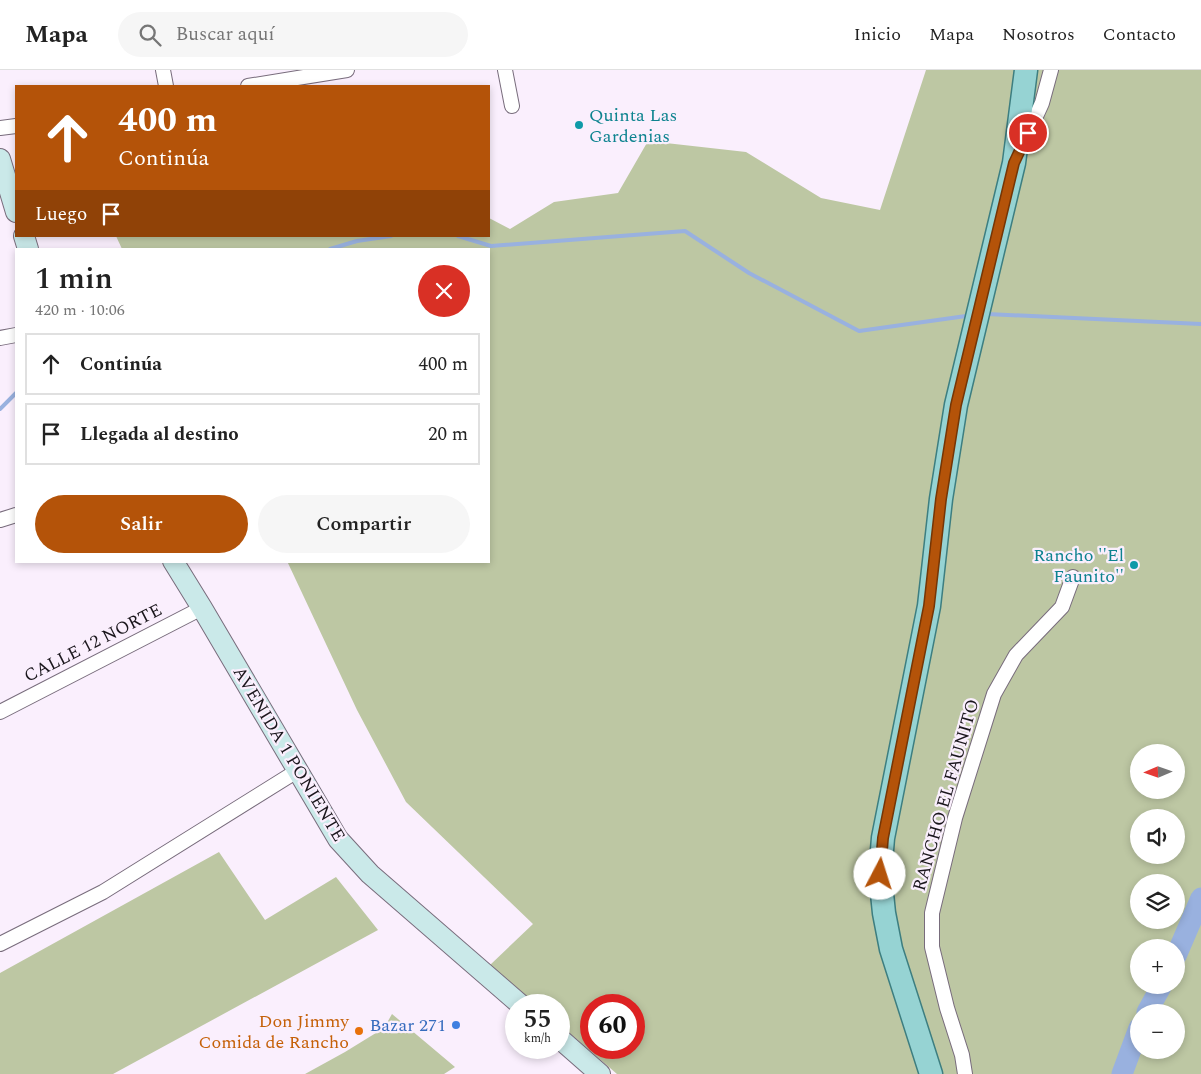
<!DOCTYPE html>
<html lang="es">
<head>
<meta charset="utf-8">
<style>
  :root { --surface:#fff; --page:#f6f6f6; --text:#222; --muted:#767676; --line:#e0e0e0; --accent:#b45309 }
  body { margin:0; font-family:Spectral,serif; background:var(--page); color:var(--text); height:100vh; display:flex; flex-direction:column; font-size:19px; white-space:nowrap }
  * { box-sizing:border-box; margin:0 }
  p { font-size:16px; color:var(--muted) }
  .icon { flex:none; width:28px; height:28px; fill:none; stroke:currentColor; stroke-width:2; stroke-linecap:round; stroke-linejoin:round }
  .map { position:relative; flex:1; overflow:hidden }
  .side { position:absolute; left:15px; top:178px; width:475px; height:315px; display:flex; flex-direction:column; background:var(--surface); border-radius:0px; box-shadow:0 2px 8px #0003 }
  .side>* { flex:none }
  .guide { position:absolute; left:15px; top:15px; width:475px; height:152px; border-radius:0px; box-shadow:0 2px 8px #0003; background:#b45309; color:#fff; overflow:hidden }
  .needle { width:32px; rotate:268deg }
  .tools { position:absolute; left:1130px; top:674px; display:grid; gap:10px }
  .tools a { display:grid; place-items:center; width:55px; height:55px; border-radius:50%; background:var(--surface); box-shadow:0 2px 8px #0003; font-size:25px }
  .speed { position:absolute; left:505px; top:924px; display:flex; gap:10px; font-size:25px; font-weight:700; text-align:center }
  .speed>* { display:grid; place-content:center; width:65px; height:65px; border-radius:50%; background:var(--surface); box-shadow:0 2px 8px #0003; line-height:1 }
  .speed small { font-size:12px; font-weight:400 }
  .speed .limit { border:8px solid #d22; background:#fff; color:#111 }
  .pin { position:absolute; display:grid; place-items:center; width:42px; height:42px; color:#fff; margin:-21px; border:2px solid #fff; border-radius:50%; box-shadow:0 1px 5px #0007 }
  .me { position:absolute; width:55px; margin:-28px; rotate:5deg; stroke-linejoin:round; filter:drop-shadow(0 0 4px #0008) }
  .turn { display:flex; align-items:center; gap:18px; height:105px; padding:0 20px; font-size:22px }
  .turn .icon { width:65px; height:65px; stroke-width:2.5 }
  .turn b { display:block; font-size:35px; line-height:42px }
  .then { display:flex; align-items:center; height:48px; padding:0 20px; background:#0003; gap:10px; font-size:19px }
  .round { display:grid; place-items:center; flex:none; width:52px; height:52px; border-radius:26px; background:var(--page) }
  .headline { display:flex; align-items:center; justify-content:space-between; height:85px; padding:0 20px }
  h1 { font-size:30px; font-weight:600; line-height:38px }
  .primary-button { display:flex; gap:10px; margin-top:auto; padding:10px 20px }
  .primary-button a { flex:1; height:58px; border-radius:30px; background:var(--accent); color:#fff; font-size:20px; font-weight:600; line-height:58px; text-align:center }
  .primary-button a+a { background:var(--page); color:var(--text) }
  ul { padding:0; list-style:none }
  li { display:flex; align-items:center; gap:15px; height:62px; margin:0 10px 8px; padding:0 10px; border:2px solid var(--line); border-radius:0px }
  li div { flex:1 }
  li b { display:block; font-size:19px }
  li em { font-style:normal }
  header { display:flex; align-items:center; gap:30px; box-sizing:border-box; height:70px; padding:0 25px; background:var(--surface); border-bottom:1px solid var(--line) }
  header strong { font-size:24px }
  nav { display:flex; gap:28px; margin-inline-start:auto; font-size:18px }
  .search { width:350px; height:45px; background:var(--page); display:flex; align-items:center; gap:12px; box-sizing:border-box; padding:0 18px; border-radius:28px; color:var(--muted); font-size:19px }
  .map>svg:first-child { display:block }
  .green { fill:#bdc7a3; fill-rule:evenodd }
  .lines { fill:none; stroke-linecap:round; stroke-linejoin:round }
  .stream { stroke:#99b1df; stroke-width:4 }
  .river { stroke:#99b1df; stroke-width:21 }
  .street-casing { stroke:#786c7c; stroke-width:16 }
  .secondary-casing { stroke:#786c7c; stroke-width:22 }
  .primary-casing { stroke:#3d7e80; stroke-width:25 }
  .street { stroke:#fff; stroke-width:14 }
  .secondary { stroke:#cae9e9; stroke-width:20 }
  .primary { stroke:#96d3d3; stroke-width:22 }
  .route-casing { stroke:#753606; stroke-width:12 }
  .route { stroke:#b45309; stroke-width:9 }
  .culture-dot { fill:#0f9aa8; stroke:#faeffd; stroke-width:2 }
  .shop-dot { fill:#3f7fe0; stroke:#faeffd; stroke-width:2 }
  .food-dot { fill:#e8710a; stroke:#faeffd; stroke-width:2 }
  .labels { text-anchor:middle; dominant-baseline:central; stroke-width:4.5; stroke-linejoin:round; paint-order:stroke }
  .culture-label { font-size:18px; fill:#0d838f; stroke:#faeffd; text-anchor:start }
  .street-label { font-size:18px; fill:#1a161c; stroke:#faeffd }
  .food-label { font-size:18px; fill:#c56008; stroke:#faeffd; text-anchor:end }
  .shop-label { font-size:18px; fill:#366cbe; stroke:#faeffd; text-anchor:end }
</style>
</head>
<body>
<header>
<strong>Mapa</strong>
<div class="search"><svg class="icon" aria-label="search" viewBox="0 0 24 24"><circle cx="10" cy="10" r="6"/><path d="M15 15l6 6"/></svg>Buscar aquí</div>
<nav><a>Inicio</a><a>Mapa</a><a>Nosotros</a><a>Contacto</a></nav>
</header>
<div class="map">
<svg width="1201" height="1004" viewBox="0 0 1201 1004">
  <rect width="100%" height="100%" fill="#faeffd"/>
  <path class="green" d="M926,0H1201V1004H617L559,954V935H537L490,895L533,854L406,732L357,640L287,491H489V179H122L116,166H489V148L510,159L554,132L618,123L648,71L746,82L821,128L880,140ZM1139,682H1176V720H1139ZM1139,748H1176V785H1139ZM1139,812H1176V850H1139ZM1139,878H1176V915H1139ZM591,935H634V978H591ZM1139,942H1176V980H1139Z
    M219,782L265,850L336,807L378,860L113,1004H0V903Z
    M392,944L455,997L444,1004H305L345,982L384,958Z"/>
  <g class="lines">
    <path class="stream" d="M458,166L491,176L685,161L749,203L859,261L966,246
      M330,179L357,171L391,166
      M987,244L1201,254
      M0,339L16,323"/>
    <path class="river" d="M1176,886L1201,828
      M1147,942L1162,915
      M1122,1004L1139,958"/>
    <g class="street-casing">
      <path id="street" d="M163,0L166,16
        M505,0L512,36
        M248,16L347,0
        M0,58L16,56
        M1022,77L1042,33L1051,0
        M0,268L16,265
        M0,450L16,445
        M0,642L202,538
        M0,874L103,822L297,701
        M965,1004L962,985L947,938L932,877V843L955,748L994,624L1016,585L1062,537L1073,507"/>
    </g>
    <g class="secondary-casing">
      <path id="secondary" d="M0,89L16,142
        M24,166L28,179
        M173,491L202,538L338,769L370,804L521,935
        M559,968L600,1004"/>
    </g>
    <g class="primary-casing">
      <path id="primary" d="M931,1004L891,879L884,843L880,804L883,768L929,536L941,429L956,335L1014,93L1026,0"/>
    </g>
    <use href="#street" class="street"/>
    <use href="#secondary" class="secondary"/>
    <use href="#primary" class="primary"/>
  </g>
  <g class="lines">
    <g class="route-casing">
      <path id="route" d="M880,804L883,768L929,536L941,429L956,335L1014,93L1028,63"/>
    </g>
    <use href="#route" class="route"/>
  </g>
  <g class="culture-dot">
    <circle cx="579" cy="55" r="5"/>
    <circle cx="1134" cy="495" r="5"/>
  </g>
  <circle class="shop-dot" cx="456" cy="955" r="5"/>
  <circle class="food-dot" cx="359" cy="961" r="5"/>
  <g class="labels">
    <g class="culture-label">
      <text x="589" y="45">Quinta Las<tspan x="589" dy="21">Gardenias</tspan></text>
      <text x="1124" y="485" text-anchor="end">Rancho ''El<tspan x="1124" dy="21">Faunito''</tspan></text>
    </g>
    <g class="street-label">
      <text transform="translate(93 573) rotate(-27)">CALLE 12 NORTE</text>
      <text transform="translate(289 684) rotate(59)">AVENIDA 1 PONIENTE</text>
      <text transform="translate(946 725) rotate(-74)">RANCHO EL FAUNITO</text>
    </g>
    <g class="food-label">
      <text x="349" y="951">Don Jimmy<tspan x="349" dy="21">Comida de Rancho</tspan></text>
    </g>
    <g class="shop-label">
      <text x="446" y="955">Bazar 271</text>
    </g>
  </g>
</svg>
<div class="tools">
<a><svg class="needle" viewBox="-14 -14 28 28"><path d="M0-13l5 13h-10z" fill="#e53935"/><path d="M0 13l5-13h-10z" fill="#767676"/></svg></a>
<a><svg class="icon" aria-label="sound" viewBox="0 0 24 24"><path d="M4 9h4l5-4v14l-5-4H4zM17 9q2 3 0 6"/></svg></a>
<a><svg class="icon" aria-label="layers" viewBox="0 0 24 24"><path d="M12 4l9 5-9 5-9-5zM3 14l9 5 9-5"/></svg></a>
<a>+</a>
<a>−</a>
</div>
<div class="speed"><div>55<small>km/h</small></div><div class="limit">60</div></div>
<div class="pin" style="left:1028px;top:63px;background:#d93025"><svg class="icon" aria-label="arrive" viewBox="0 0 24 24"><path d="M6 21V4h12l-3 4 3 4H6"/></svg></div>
<svg class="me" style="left:880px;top:804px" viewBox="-20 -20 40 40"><circle r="19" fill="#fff"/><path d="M0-13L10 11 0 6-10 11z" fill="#b45309"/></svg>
<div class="guide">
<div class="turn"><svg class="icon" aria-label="ahead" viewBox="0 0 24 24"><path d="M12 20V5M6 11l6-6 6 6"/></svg><div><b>400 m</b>Continúa</div></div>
<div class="then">Luego<svg class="icon" aria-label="arrive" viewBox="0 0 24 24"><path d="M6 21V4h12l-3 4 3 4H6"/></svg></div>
</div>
<section class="side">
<div class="headline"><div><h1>1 min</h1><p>420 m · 10:06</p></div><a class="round" style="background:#d93025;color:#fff"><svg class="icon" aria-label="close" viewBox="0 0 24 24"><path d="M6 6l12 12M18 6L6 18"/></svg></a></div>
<ul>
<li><svg class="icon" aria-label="ahead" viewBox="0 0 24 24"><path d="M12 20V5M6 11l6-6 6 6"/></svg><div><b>Continúa</b></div><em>400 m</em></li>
<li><svg class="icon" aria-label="arrive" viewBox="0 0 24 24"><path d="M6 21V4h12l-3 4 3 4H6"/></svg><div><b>Llegada al destino</b></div><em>20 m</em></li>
</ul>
<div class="primary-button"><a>Salir</a><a>Compartir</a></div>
</section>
</div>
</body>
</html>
